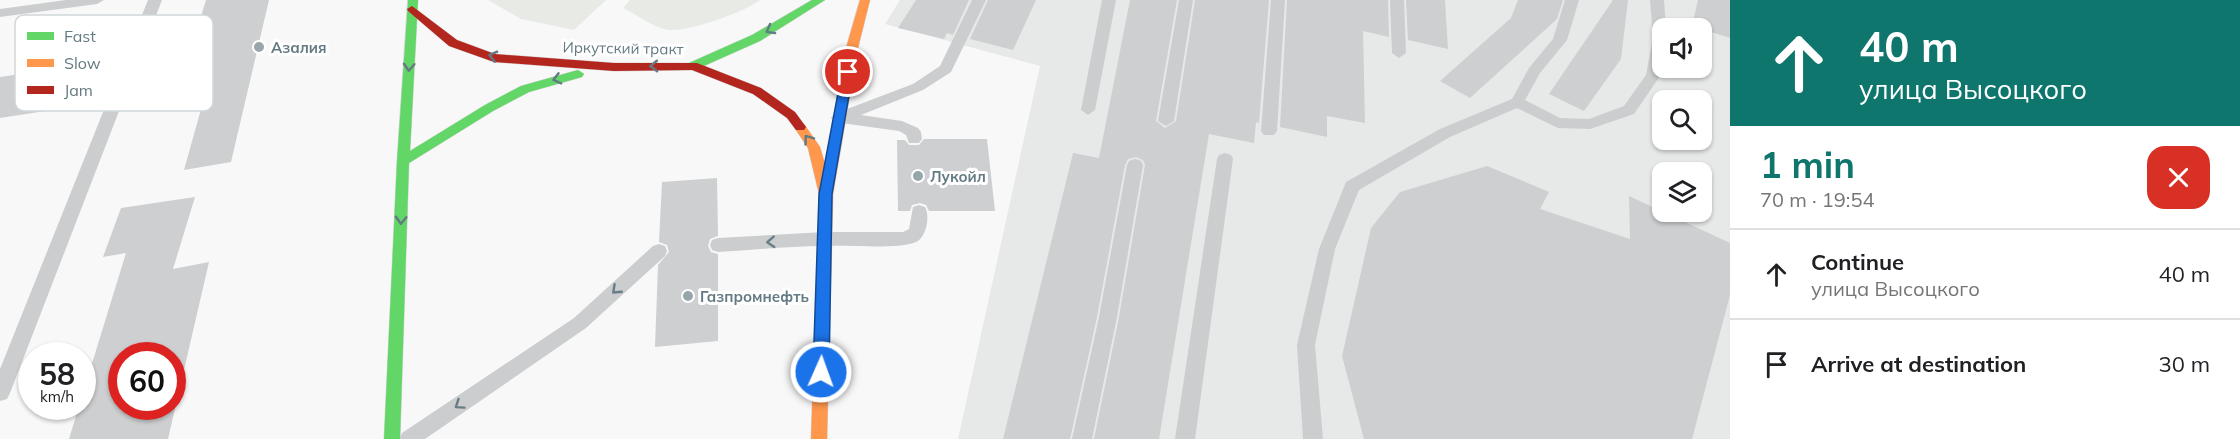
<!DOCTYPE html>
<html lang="en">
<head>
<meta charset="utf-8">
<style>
  :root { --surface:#fff; --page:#f2f2f2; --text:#202124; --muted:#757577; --line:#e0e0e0; --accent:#0f766e }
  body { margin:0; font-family:Mulish,sans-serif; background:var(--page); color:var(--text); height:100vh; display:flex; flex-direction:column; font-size:22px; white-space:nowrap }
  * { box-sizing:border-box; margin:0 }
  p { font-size:20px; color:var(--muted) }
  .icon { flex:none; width:33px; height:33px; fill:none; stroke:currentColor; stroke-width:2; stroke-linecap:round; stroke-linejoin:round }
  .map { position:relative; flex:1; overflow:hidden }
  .drawer { display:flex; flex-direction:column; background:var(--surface); width:510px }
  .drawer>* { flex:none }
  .top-card { background:#0f766e; color:#fff; overflow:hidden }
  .tools { position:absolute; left:1652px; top:18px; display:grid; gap:12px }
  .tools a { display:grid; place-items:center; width:60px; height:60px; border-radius:12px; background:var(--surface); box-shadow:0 2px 4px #0004; font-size:30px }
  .speed { position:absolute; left:18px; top:342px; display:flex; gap:12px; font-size:30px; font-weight:700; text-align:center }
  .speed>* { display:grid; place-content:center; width:78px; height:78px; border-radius:50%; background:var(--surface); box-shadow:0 2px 4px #0004; line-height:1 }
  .speed small { font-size:15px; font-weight:400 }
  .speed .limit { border:9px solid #d22; background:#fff; color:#111 }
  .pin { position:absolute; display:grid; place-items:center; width:51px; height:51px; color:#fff; margin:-26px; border:3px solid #fff; border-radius:50%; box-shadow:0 2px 6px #0007 }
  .me { position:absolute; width:66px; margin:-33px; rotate:2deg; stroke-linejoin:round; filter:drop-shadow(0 0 4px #0008) }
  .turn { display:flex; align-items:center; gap:21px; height:126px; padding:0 30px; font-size:27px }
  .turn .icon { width:78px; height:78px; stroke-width:2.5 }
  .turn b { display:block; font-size:42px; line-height:51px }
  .round { display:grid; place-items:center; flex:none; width:63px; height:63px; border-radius:18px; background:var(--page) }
  .headline { display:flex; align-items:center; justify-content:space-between; height:102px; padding:0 30px }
  h1 { font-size:36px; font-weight:700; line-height:45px; color:var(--accent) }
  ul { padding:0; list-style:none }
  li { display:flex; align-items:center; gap:18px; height:90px; padding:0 30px; border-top:2px solid var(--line) }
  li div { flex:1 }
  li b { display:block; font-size:22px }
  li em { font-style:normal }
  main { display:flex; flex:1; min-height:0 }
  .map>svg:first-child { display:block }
  .built { fill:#e7e9e8; fill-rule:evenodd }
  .green { fill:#e8eae5 }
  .building { fill:#cdcfd0; fill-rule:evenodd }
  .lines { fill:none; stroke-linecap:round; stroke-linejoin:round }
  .fast-casing { stroke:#d4d5d6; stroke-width:1 }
  .slow-casing { stroke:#d4d5d6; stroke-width:1 }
  .jam-casing { stroke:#d4d5d6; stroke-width:1 }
  .lane { fill:#cbcdce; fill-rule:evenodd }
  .fast { fill:#63d668; fill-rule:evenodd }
  .slow { fill:#ff974d; fill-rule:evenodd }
  .jam { fill:#b3261e; fill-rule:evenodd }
  .oneway { stroke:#637a82 }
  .oneway2 { stroke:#687e86 }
  .route { fill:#1a73e8; stroke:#114b97; stroke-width:1.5 }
  .poi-dot { fill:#97a6ab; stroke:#fff; stroke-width:2 }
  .labels { text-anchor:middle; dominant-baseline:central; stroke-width:6; stroke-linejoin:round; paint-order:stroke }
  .poi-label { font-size:15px; font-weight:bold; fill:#637a82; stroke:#fff; text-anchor:start }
  .street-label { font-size:15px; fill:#637a82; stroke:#fff }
  .key { fill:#fff; stroke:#d0d7da; stroke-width:1.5 }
  .key-label { font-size:16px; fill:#637a82 }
</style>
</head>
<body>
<main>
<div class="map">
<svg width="1730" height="439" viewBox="0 0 1730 439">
  <rect width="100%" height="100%" fill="#f8f8f8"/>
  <path class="built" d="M900,0H1730V439H958L1040,66L885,24ZM1662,28H1701V68H1662ZM1662,100H1701V140H1662ZM1662,172H1701V212H1662Z"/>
  <path class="green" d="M488,0H606L574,30L521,19Z
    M630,0H760C745,12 682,35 664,29C650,25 636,14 623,8Z"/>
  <path class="building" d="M206,0H269L231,162L184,170L203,102L173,107Z
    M916,0H969L953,35L947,33L944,39L898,28Z
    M988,0H1036L1013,50L970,39Z
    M1130,0H1177L1156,121L1165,128L1176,121L1195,0H1269L1259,123L1256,122L1254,143L1209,134L1159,439H1094L1119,317L1145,165L1143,160L1136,157L1128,159L1125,165L1097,317L1070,439H1003L1073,153L1099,158Z
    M1287,0H1388L1389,37L1363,31L1365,123L1327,116V137L1280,127Z
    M1406,0H1445L1448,49L1408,40Z
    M1518,0H1563L1557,19L1470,98L1440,81L1511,18Z
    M1613,0H1628L1621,59L1584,111L1549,94Z
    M1698,0H1730V38L1692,26Z
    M96,63L78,106L0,118V77Z
    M924,139H987L995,211H929L926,205L920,203L912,205L910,211H898L897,140H905L909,145H919Z
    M1487,166L1549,192L1540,209L1630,239L1629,196L1730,243V295L1692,439H1364L1342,356L1371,228L1400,192Z
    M717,178L718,236L710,239L708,246L711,252L718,254V341L655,347L658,265L669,252L667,245L659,242L662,182Z
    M195,197L173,269L209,262L168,439H69L79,406H82V396L126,253L103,257L121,208ZM122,356H172V406H122Z"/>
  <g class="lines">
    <g class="fast-casing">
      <path id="fast" d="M408,0H418L410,151L485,105L521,86L578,70L584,74L582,77L529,92L493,111L409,163L400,439H384L397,161Z
        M812,0H825L760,41L697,69L693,70L687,66L689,63L752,35Z"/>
    </g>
    <g class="slow-casing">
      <path id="slow" d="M860,0H870L858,48L833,194L827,439H811L819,194L808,148L794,127L796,124H804L820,147L825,164L846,48Z"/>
    </g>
    <g class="jam-casing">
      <path id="jam" d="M412,6L457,40L495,54L614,63H697L761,88L795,112L806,127L804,130H796L787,118L753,94L692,70L614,71L494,62L449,46L408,11L407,9Z"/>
    </g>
    <path class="lane" d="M66,0H104L97,4L0,17V9Z
      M148,0H162L10,393L7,399L0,401V369Z
      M972,0H986L951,72L923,90L861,115L902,121L918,128L921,132L922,139L919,143H909L906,135L899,131L834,122L831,118L834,114L913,84L940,66Z
      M1102,0H1116L1095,110L1088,115L1081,110Z
      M1179,0H1193L1174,121L1166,126L1158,121Z
      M1271,0H1285L1277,131L1274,135H1264L1261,131Z
      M1390,0H1404L1406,53L1399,58L1392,53Z
      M1565,0H1579L1567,40L1540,73L1525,100L1560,118L1589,119L1624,106L1646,75L1653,38L1650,0H1664L1666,28H1662L1660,76L1634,114L1590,129L1558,128L1517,108L1450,137L1359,190L1335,249L1315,345L1323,439H1303L1297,345L1319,249L1346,182L1440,129L1512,99L1529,68L1553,39Z
      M1225,153L1231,155L1233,159L1195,439H1175L1217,159L1219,155Z
      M1135,159L1141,161L1143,165L1117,317L1092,439H1072L1099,317L1127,165L1129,161Z
      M919,205L925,207C930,216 927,234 918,241C904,250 845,245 825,246C790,246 754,250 718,252L712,250L710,245L712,240L718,238L825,232H903L909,229L913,207Z
      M659,244L665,246L667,251L665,256L586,328L425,439H399L402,433L574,318L653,246Z"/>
    <use href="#fast" class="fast"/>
    <use href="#slow" class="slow"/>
    <use href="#jam" class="jam"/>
  </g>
  <defs><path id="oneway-chevron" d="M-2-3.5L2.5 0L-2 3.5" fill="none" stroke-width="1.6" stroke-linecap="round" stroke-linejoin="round" transform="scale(1.5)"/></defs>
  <g class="oneway">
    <use href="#oneway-chevron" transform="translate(770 30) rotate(151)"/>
    <use href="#oneway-chevron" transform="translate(493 56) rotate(-166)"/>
    <use href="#oneway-chevron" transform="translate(654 66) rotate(179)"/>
    <use href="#oneway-chevron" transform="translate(409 67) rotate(93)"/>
    <use href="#oneway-chevron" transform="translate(557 79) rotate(165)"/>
    <use href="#oneway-chevron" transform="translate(808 139) rotate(-126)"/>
    <use href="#oneway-chevron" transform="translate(401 220) rotate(92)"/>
  </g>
  <g class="oneway2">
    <use href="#oneway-chevron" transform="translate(771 242) rotate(177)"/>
    <use href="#oneway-chevron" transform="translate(616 290) rotate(137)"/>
    <use href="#oneway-chevron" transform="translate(459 405) rotate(146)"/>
  </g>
  <path class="route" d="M848,68L853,72L832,194L829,372L826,377L821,379L815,377L813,372L819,194L842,72Z"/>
  <g class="poi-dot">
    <circle cx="259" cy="47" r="6"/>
    <circle cx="918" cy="176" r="6"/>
    <circle cx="688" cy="296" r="6"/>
  </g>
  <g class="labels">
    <g class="poi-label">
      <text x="271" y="47">Азалия</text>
      <text x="930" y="176">Лукойл</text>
      <text x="700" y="296">Газпромнефть</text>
    </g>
    <g class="street-label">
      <text transform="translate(623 48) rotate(1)">Иркутский тракт</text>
    </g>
  </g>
  <rect x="15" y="15" width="198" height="96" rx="9" class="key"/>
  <rect x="27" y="32" width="27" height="8" fill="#63d668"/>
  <rect x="27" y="59" width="27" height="8" fill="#ff974d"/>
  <rect x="27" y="86" width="27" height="8" fill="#b3261e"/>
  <g class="key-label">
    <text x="64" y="42">Fast</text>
    <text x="64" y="69">Slow</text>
    <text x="64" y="96">Jam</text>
  </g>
</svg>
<div class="tools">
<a><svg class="icon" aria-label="sound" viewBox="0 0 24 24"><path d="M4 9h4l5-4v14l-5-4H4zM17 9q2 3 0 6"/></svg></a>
<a><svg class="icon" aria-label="search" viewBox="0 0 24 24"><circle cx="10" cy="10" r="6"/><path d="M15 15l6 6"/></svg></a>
<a><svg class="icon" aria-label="layers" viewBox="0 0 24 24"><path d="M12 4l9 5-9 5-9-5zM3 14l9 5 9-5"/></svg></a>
</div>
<div class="speed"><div>58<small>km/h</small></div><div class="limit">60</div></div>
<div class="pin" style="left:848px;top:72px;background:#d93025"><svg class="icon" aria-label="arrive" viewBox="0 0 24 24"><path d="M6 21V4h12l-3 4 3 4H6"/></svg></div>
<svg class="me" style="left:821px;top:372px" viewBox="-20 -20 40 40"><circle r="17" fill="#1a73e8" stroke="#fff" stroke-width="3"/><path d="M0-11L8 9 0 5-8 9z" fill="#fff"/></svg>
</div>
<section class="drawer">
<div class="top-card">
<div class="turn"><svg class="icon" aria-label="ahead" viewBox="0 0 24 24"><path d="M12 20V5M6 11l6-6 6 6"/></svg><div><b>40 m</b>улица Высоцкого</div></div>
</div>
<div class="headline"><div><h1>1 min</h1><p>70 m · 19:54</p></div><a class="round" style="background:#d93025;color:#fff"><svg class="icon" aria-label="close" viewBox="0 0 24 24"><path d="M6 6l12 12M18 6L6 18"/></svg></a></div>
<ul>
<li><svg class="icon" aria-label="ahead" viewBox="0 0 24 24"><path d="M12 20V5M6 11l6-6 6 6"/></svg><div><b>Continue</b><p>улица Высоцкого</p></div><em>40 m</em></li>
<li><svg class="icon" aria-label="arrive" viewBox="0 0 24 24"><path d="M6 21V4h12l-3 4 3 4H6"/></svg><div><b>Arrive at destination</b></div><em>30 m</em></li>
</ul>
</section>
</main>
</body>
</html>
